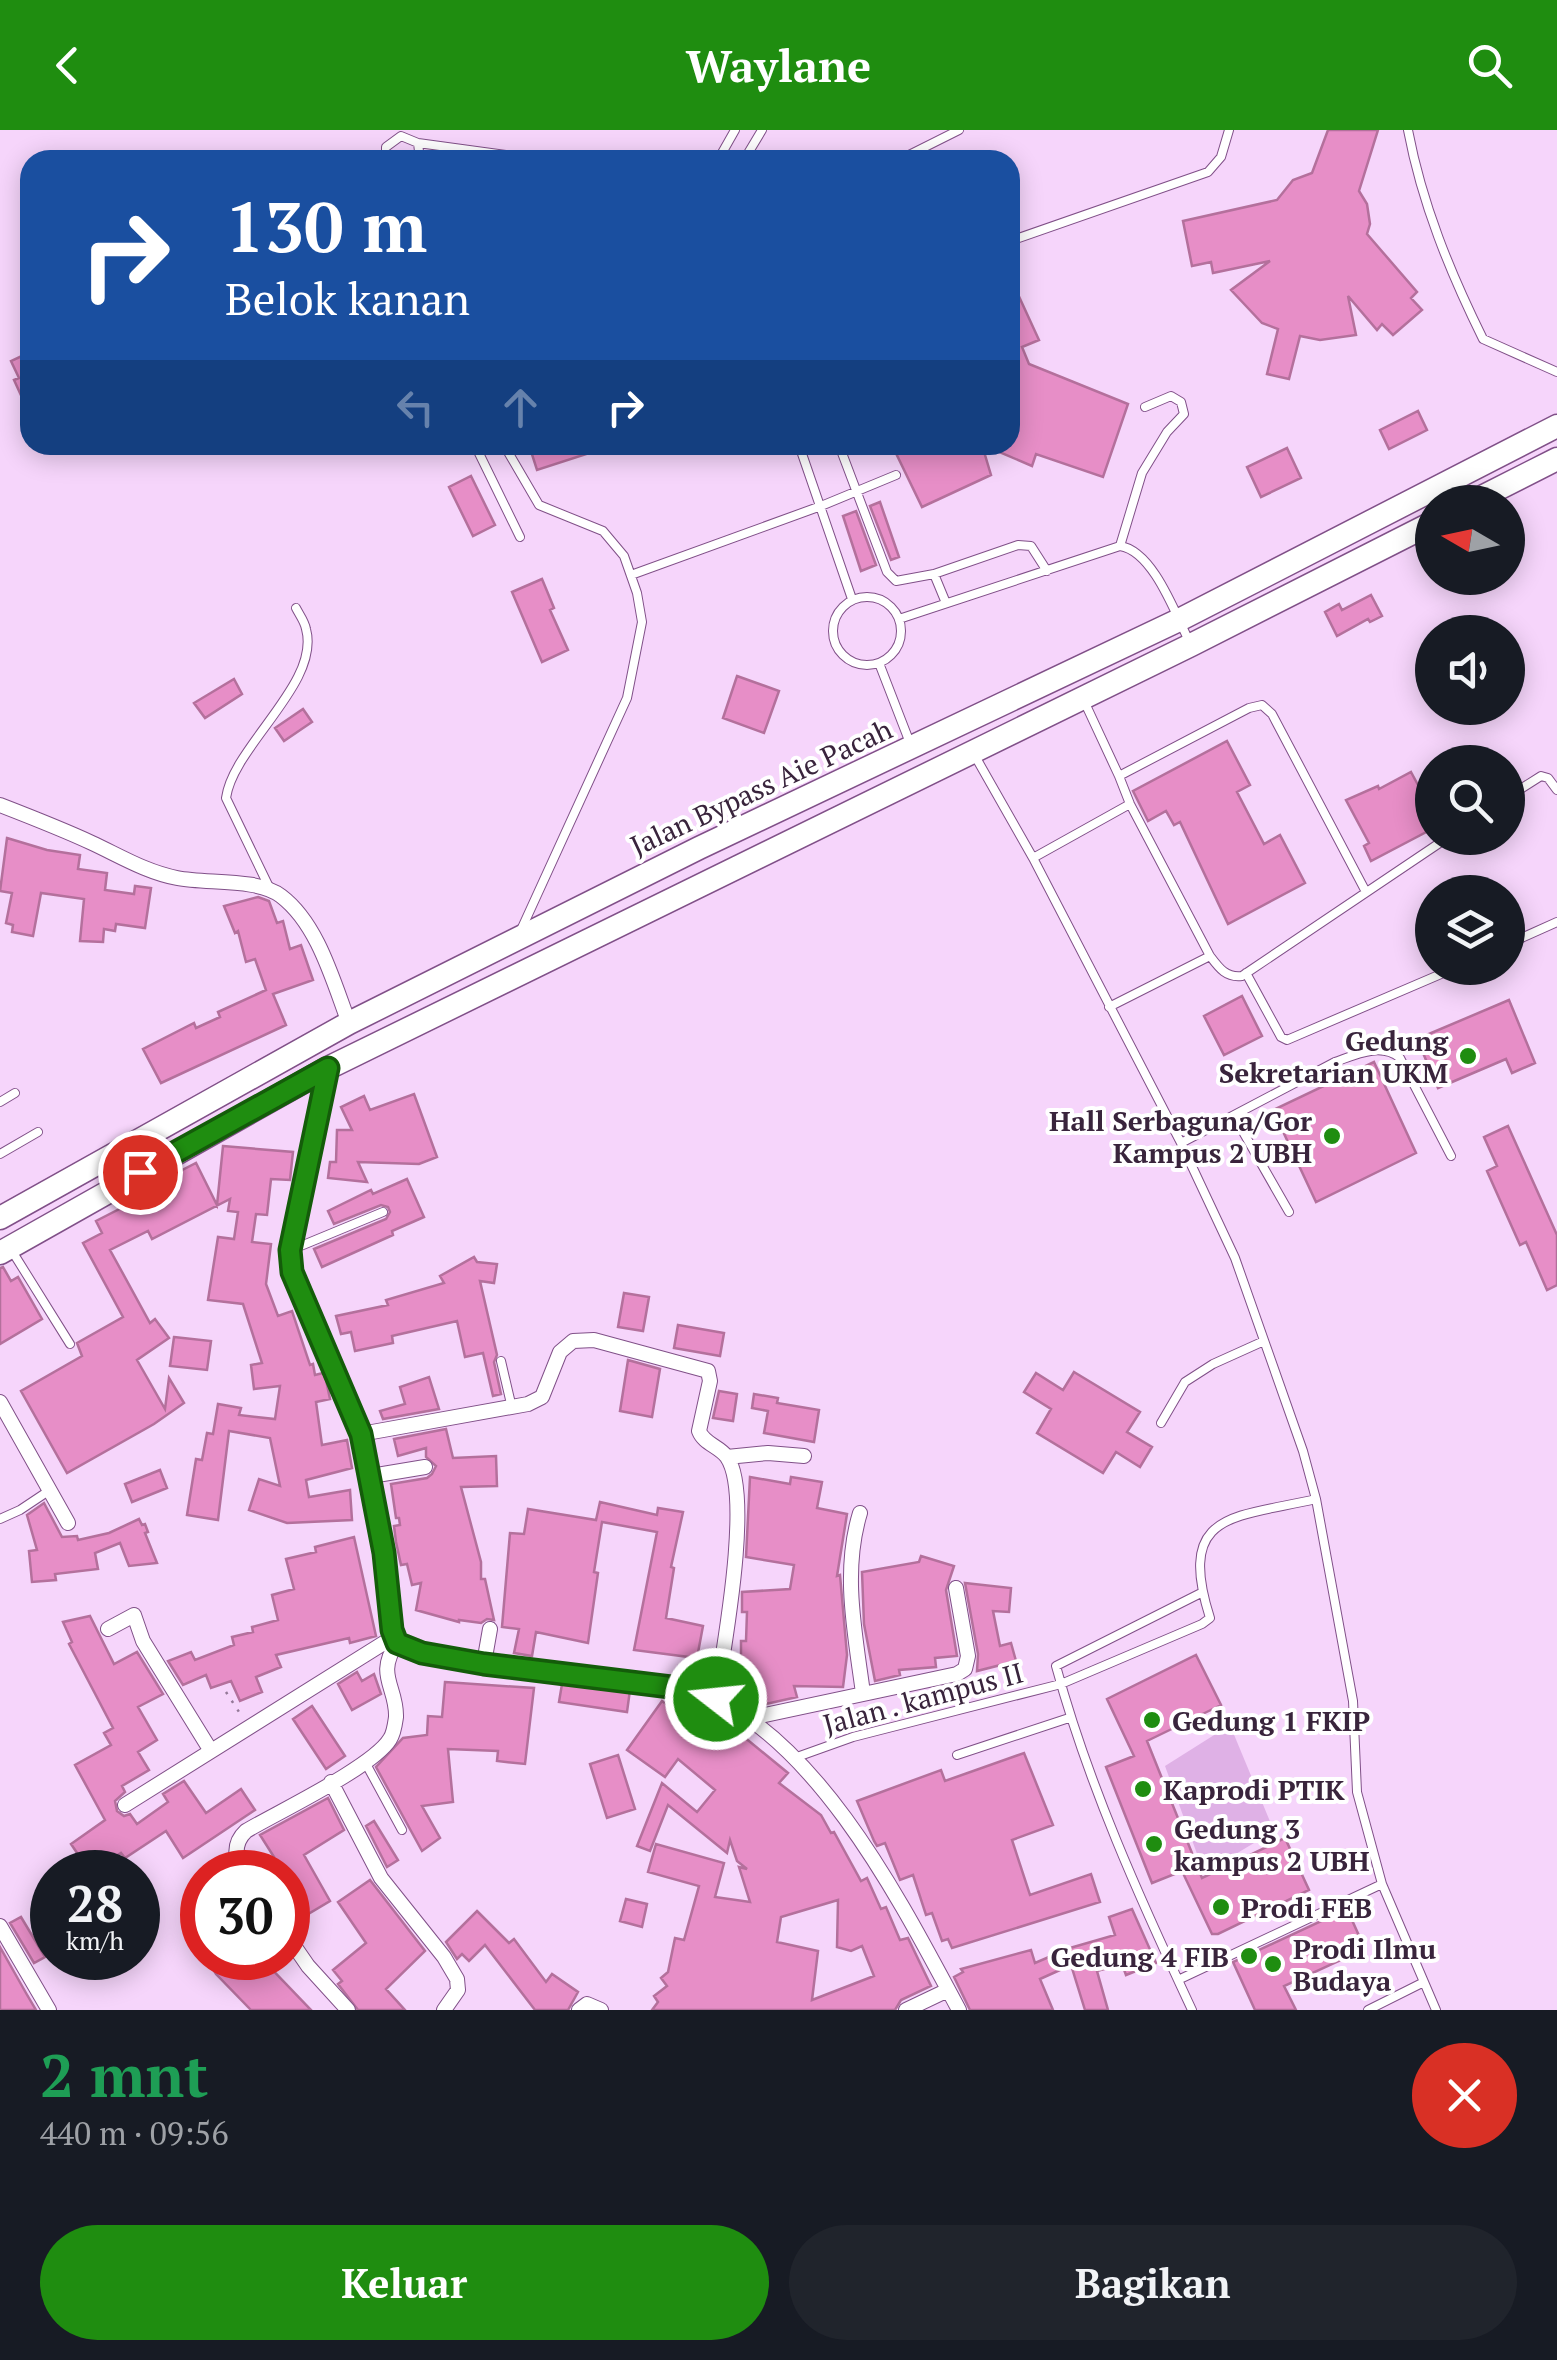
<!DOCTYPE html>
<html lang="id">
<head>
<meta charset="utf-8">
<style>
  :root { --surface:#171b24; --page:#20242c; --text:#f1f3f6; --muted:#9ea1a6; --accent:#1f8d10 }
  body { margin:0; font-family:"PT Serif",serif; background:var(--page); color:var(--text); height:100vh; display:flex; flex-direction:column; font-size:38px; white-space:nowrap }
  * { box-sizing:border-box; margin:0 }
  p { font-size:32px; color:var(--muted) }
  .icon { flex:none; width:55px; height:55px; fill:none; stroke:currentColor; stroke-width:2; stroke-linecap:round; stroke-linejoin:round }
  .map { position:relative; height:1880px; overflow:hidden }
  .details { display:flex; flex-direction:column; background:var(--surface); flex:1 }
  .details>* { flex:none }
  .hud { position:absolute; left:20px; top:20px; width:1000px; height:305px; border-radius:30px; box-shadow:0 5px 25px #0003; background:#1a4fa0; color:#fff; overflow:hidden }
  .needle { width:65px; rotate:279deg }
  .buttons { position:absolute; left:1415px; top:355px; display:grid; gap:20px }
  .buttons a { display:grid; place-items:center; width:110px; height:110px; border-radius:50%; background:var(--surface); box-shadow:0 5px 25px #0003; font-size:50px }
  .speed { position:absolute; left:30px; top:1720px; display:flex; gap:20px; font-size:50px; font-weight:700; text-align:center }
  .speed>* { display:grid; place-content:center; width:130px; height:130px; border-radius:50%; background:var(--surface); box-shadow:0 5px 25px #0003; line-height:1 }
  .speed small { font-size:25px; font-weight:400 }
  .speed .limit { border:15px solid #d22; background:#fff; color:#111 }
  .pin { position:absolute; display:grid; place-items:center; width:85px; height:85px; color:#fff; margin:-42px; border:5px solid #fff; border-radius:50%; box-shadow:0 2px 10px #0007 }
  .me { position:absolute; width:110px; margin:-55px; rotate:286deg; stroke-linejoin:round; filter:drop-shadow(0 0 8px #0008) }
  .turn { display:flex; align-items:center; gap:35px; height:210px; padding:0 40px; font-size:45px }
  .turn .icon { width:130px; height:130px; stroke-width:2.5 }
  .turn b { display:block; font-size:70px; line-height:85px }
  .lanes { display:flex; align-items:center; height:95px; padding:0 40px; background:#0003; justify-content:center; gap:50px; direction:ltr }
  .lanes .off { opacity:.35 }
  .round { display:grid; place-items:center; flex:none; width:105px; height:105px; border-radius:52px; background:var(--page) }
  .headline { display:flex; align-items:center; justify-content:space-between; height:170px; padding:0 40px }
  h1 { font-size:60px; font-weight:800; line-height:75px; color:#1e9e55 }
  .button { display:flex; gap:20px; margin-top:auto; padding:20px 40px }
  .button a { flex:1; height:115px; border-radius:60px; background:var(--accent); color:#fff; font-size:40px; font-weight:800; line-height:115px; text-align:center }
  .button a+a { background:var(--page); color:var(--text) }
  header { display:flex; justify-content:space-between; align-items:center; height:130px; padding:0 40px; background:var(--accent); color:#fff; font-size:45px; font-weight:800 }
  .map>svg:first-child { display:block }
  .green { fill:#dfb1e6 }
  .building { fill:#e78ec7; stroke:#b4709c; stroke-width:2.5; fill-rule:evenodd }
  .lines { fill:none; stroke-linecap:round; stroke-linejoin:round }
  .service-casing { stroke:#805088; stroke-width:10 }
  .minor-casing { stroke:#805088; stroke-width:16 }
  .trunk-casing { stroke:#805088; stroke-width:25 }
  .path { stroke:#947998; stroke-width:2.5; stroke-dasharray:2.5 8; stroke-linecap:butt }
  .service { stroke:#fff; stroke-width:8 }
  .minor { stroke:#fff; stroke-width:14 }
  .trunk { stroke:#fff; stroke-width:22 }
  .route-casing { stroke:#145c0a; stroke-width:25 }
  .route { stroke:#1f8d10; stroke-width:18 }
  .poi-dot { fill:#1f8d10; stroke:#fff; stroke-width:4 }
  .labels { text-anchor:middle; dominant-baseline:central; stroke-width:8; stroke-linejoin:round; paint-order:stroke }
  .street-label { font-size:28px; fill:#39243c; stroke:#fff }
  .poi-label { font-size:28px; font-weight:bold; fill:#39243c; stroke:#fff; text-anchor:start }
</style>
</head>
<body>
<header><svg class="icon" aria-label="back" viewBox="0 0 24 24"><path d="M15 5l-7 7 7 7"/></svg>Waylane<svg class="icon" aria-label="search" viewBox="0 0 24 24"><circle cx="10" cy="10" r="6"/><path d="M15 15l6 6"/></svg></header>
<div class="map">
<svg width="1557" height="1880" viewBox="0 0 1557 1880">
  <rect width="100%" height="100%" fill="#f6d5fb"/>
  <path class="green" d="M1230,1595L1274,1701L1204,1743L1165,1636Z"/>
  <path class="building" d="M1328,0H1378L1359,61L1367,74L1370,94L1367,104L1417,162L1411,168L1422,180L1393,205L1382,194L1377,200L1348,166L1356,205L1320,210L1300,206L1289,249L1267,244L1278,199L1262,193L1231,160L1270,131L1213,143L1211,132L1192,136L1183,91L1277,70L1293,50L1312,43Z
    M1010,147L1039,210L1022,217L1029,234L1128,274L1103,347L1036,324L1032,336L983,315H1010Z
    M24,225L30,239V285L14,250L19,248L11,231Z
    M1418,281L1427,300L1389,319L1380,300Z
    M529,315H604L605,318L537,340Z
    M892,315H982L991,345L922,377Z
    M1287,318L1301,348L1261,367L1247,337Z
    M471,346L495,395L473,406L449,357Z
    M880,372L899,427L891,430L870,376Z
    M856,381L876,435L861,441L843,386Z
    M542,449L554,478L550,480L568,520L542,532L512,462Z
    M1371,465L1382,486L1370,492L1368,489L1337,506L1325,482L1339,474L1342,480Z
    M737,546L779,561L764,603L723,588Z
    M234,549L242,564L205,588L194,573Z
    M303,579L312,592L284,611L275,598Z
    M1227,611L1250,655L1237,662L1264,714L1280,705L1305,753L1228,794L1180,692L1174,695L1166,681L1148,691L1133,661Z
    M1411,642L1425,668L1418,672L1432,699L1371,731L1364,716L1369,713L1346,670L1378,656L1379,659Z
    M7,708L47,720L80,725L78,739L107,743L105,760L134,764L135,756L151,758L145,798L116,794L115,801L104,799L103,812L80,811L84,769L41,763L33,806L12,802L13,795L6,793L12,763L0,761Z
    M258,767L269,771L277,793L283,791L290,819L301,815L313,850L273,864L286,895L161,953L143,919L194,893L196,898L220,887L218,882L266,860L255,829L246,832L238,801L235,803L224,776Z
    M1242,866L1262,906L1224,925L1204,886Z
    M1509,870L1535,933L1512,943L1506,929L1438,958L1417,909Z
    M1374,932L1416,1023L1316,1072L1273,980Z
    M414,964L437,1027L419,1034L358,1032L367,1052L328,1048L330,1032H336L337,1000H352L341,977L364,966L370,980Z
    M1508,996L1557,1105V1155L1547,1160L1526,1112L1520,1115L1487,1041L1497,1036L1484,1007Z
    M223,1016L293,1022L290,1050L271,1049L267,1085L256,1084L252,1112L271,1114L266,1154L278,1186L292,1181L310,1235L313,1234L315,1245L323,1243L326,1250L330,1269L316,1272L322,1315L347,1310L352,1338L306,1350L309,1367L350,1360L352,1390L287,1393L249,1380L259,1349L280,1356L270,1308L229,1301L218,1390L187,1385L196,1329L202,1330L207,1303L213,1304L218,1274L241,1278L239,1285L275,1289L280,1256L254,1259L251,1235L262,1233L243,1174L208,1170L218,1107L234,1109L238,1082L228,1081L230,1069L152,1109L148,1101L110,1120L150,1193L155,1189L169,1208L137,1230L165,1279L169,1248L184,1273L154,1294L67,1343L21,1261L82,1226L77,1213L123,1187L83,1113L102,1103L96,1091L133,1072L130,1067L196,1033L217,1075Z
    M407,1049L424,1087L392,1101L393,1105L322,1137L314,1119L386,1089L390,1082L388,1077L381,1075L334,1094L328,1081L371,1060L373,1064Z
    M474,1127L477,1132L497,1134L494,1153L480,1151L497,1225L494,1232L501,1264L493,1266L483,1223L465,1227L457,1191L392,1206L393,1213L355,1221L351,1202L341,1204L336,1186L388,1175L386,1170L444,1153L440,1146Z
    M3,1137L11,1151L18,1147L42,1189L0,1214V1138Z
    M624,1163L649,1167L643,1201L618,1197Z
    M678,1195L724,1203L720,1226L674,1218Z
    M174,1207L211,1211L207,1240L170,1236Z
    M628,1230L660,1239L652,1287L620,1281Z
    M1074,1242L1140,1282L1127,1302L1152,1317L1140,1337L1116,1322L1103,1343L1037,1303L1051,1279L1024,1262L1036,1243L1063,1260Z
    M429,1247L439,1279L383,1289L380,1281L405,1274L400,1257Z
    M719,1261L737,1264L733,1291L713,1288Z
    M754,1264L778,1268L777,1273L819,1280L814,1312L764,1303L768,1281L752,1278Z
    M446,1299L453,1328L496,1326L497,1356L461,1357L481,1432V1449H485L494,1490L487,1489L481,1493L459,1490V1492L416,1480L421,1453L412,1455L407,1434L401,1435L396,1412L394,1396L400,1395L399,1388H396L391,1354L427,1348L432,1344L436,1336L426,1327V1318L398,1326L394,1309Z
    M160,1340L167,1358L132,1372L125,1354Z
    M750,1347L790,1354L791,1347L822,1352L817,1378L847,1384L837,1446L840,1445L847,1525L843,1557L794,1556L797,1567L766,1574L764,1561L750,1565L744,1541L741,1540V1511H746L747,1482H742V1462L790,1459L794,1435L746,1427Z
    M600,1372L657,1385L658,1378L683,1382L671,1437L674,1438L666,1488L703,1496L697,1528L634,1520L657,1402L602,1392L594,1442L598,1443L588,1513L536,1502L532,1526L514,1523L519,1499L502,1497L510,1403L524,1404L528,1379L596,1390Z
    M44,1373L62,1407L77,1406L78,1410L109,1403L139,1389L142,1395L145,1394L148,1402L145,1403L157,1433L129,1436L120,1413L95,1423L98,1439L55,1444L56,1450L32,1452L29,1421L37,1420L27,1385Z
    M354,1407L376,1506L350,1513L349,1508L276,1525L281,1537L256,1547L262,1562L240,1571L231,1551L211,1558L206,1545L183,1555L168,1531L191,1522L195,1530L234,1515L232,1507L253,1502L252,1497L278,1490L272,1465L294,1459L286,1429L316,1422L315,1417Z
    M921,1426L954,1436L946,1460L957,1526L935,1528L936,1537L899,1540L900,1545L875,1551L864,1494L862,1442L919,1432Z
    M965,1453L1011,1458L1009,1482L993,1481L1000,1516L1011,1513L1016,1531L977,1541L978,1524Z
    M90,1486L114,1534L137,1522L163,1564L138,1577L157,1610L138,1622L149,1640L122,1656L125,1662L115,1671L117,1681L124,1686L130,1684L137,1694L168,1672L163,1664L184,1651L206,1683L241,1659L255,1680L183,1728L166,1701L125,1728L121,1723L90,1742L71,1714L105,1690L75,1635L111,1615L104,1603L113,1598L69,1514L72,1512L63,1492Z
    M1196,1525L1221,1575L1147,1611L1202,1748L1285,1708L1309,1760L1218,1804H1212L1182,1741L1152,1753L1106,1637L1134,1626L1107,1569Z
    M357,1542L362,1551L374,1544L381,1564L352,1580L338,1554Z
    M445,1552L534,1558L525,1634L497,1631L498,1621L448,1619L453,1672L422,1676L440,1708L422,1721L376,1637L403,1608L427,1605L428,1586L442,1587Z
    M562,1554L630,1560L627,1582L559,1572Z
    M662,1571L707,1604L721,1588L788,1643L779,1653L821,1685L831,1703L834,1702L861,1751L867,1748L881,1779L886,1777L900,1810L908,1808L931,1856L901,1870L895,1880H652L658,1872L654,1866L667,1856L661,1848L668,1842L675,1808L684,1810L699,1756L648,1742L656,1714L724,1733L715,1767L750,1772L739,1737L747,1739L737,1731L730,1710L727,1723L668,1675L650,1721L637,1716L662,1653L697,1682L715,1660L678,1629L665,1647L627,1620ZM838,1770L837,1817L851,1821L862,1816L874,1846L812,1870L818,1821L777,1812L781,1787Z
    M312,1576L345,1626L326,1639L293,1589Z
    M1024,1623L1053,1695L1012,1710L1030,1765L1091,1744L1100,1772L952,1818L948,1809L942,1811L932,1783L926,1785L913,1745L900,1750L885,1713L877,1716L874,1711L857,1671L941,1640L945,1651Z
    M618,1625L635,1679L607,1688L590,1634Z
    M328,1668L344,1700L304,1725L330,1771L288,1796V1742H252L274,1727L260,1705Z
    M374,1691L398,1730L387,1737L366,1696Z
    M370,1750L425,1821L386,1859L405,1880H358L338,1854L342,1851L333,1840L366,1813L338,1772Z
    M626,1769L647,1774L642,1797L620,1791Z
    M1132,1779L1156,1833L1126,1845L1122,1834L1097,1841L1108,1880H1085L1071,1835L1040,1849L1053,1880H970L954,1847L963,1842L961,1839L1031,1820L1035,1833L1070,1818L1115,1805L1109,1787Z
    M1347,1779L1365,1819L1284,1856L1296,1880H1255L1233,1832Z
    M477,1781L509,1813L514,1809L546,1852L552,1844L578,1862L568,1880H535L485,1815L469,1831L462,1824L457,1829L446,1812Z
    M21,1787L45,1827L34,1833L10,1793Z
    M0,1817L26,1863L36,1880H0Z
    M220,1828H232L241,1844L261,1828L311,1880H251L216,1844L210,1834Z"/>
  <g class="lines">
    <g class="service-casing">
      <path id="service" d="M1408,0C1422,74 1450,142 1483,209L1557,242
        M418,13L543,30
        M386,30V17L401,6L418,13L420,30
        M718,30L735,0
        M744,30L762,0
        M899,30L959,0
        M1010,111L1208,42L1221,27L1229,0
        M475,315L520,407
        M504,315L539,375L603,401L624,426L637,463L642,492L627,568L521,800
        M799,315L852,469
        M839,315L887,442L896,451L934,444L1018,415L1031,416L1047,441
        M1120,416L1142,343L1167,302L1184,284L1181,272L1171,266L1145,277
        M934,444L946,473
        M631,445L821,376L896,345
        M833 501a34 34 0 1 1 68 0a34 34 0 1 1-68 0Z
        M899,489L1120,416C1153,421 1175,483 1189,511
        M879,533L910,613
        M1085,573L1119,646
        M975,626L1033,728L1181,1013L1235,1128L1303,1321L1316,1369L1353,1571L1357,1662L1382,1754L1436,1880
        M1508,667L1541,646L1548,648L1557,660
        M1033,728L1130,674
        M269,757L226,668C233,616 321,553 306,499C305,492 299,484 296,478
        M1366,762L1272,584L1262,575L1249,578L1119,646L1130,674L1210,826C1219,838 1226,848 1242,846L1447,708
        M1508,814L1557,792
        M1246,843L1281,907L1287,910L1455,838
        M1109,877L1210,826
        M0,972L15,963
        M1234,986L1289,1082
        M1181,1013L1335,932C1355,925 1381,912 1400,928L1451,1026
        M0,1024L38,1002
        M291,1120L383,1082
        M12,1121L70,1214
        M501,1231L512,1278
        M1161,1293L1185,1252L1213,1234L1264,1211
        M0,1389L20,1380L50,1360
        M957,1625L1069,1588
        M797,1627L853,1607L1061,1554L1202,1494L1210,1488C1176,1381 1234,1388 1316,1369
        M365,1632L402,1700
        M1178,1850L1382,1754
        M1192,1880C1140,1769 1088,1654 1056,1536L1201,1463
        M1368,1880L1424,1852"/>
    </g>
    <g class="minor-casing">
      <path id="minor" d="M0,675C31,687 62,699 92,713C120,726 146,742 177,748C207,754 258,748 281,766C318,794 333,851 349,893
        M328,939L291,1120L292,1143L361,1304L384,1423L392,1500L397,1513C439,1536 542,1541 592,1546C626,1549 666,1549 698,1561C817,1606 901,1772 959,1880
        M0,1272L68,1393
        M361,1304L528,1274L542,1267L560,1222L573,1211L594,1210L708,1241L710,1251L699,1301C704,1314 719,1316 727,1327C753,1365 723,1521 716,1569
        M727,1327L768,1323L804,1326
        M371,1346L425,1337
        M860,1383C842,1442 855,1503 863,1563
        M108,1499L134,1485L143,1511L211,1621
        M484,1533L490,1499
        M751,1588L957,1544L965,1539L968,1526L956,1458
        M331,1652L381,1748L444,1827L457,1849L458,1860L444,1880
        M125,1675L395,1506
        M242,1742C235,1728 233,1713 246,1701C278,1682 373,1637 390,1609C394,1603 395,1594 396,1587C397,1557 375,1545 397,1513
        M0,1796L49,1880
        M288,1807L308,1836L348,1880
        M579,1880L587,1874L601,1880
        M906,1880L948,1860"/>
    </g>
    <g class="trunk-casing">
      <path id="trunk" d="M1472,372L1557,329
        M0,1088L349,893L699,718L1179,490L1557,296
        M0,1123L328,938L1191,515L1432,393"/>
    </g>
    <path class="path" d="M226,1562L241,1585"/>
    <use href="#service" class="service"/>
    <use href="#minor" class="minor"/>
    <use href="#trunk" class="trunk"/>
  </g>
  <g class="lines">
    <g class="route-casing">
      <path id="route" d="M140,1042L328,938L290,1120L292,1142L361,1304L384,1423L392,1500L397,1513L422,1523L484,1534L695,1560L716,1569"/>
    </g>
    <use href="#route" class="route"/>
  </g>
  <g class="poi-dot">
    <circle cx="1468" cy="926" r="10"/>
    <circle cx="1332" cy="1006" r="10"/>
    <circle cx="1152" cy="1590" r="10"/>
    <circle cx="1143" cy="1659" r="10"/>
    <circle cx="1154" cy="1714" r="10"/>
    <circle cx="1221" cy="1777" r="10"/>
    <circle cx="1249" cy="1826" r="10"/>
    <circle cx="1273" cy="1834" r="10"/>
  </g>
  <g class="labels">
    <g class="street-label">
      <text transform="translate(761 657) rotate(-25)">Jalan Bypass Aie Pacah</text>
      <text transform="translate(923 1568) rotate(-15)">Jalan . kampus II</text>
    </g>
    <g class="poi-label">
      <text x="1448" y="910" text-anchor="end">Gedung<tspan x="1448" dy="32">Sekretarian UKM</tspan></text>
      <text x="1312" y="990" text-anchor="end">Hall Serbaguna/Gor<tspan x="1312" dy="32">Kampus 2 UBH</tspan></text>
      <text x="1172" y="1590">Gedung 1 FKIP</text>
      <text x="1163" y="1659">Kaprodi PTIK</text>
      <text x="1174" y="1698">Gedung 3<tspan x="1174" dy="32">kampus 2 UBH</tspan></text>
      <text x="1241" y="1777">Prodi FEB</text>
      <text x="1293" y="1818">Prodi Ilmu<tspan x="1293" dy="32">Budaya</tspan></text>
      <text x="1229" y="1826" text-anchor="end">Gedung 4 FIB</text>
    </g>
  </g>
</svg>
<div class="buttons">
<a><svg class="needle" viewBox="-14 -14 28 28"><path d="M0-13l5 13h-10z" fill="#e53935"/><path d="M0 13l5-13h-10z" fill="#9ea1a6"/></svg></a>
<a><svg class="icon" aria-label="sound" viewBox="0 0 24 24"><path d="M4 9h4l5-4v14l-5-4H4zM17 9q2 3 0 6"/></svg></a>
<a><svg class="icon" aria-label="search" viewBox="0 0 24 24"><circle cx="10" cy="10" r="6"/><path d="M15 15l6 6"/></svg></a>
<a><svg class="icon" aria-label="layers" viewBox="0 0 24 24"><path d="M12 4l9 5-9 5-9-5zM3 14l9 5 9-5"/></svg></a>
</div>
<div class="speed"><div>28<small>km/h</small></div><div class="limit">30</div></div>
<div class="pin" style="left:140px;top:1042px;background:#d93025"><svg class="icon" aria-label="arrive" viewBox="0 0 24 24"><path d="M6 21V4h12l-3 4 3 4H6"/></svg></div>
<svg class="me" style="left:716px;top:1569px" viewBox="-20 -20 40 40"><circle r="17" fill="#1f8d10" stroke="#fff" stroke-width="3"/><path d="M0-11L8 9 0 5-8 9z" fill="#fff"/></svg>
<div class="hud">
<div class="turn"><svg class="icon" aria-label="right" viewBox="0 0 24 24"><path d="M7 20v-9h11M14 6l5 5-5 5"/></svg><div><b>130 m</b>Belok kanan</div></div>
<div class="lanes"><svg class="icon off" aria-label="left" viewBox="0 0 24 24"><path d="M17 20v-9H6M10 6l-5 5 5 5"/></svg><svg class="icon off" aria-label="ahead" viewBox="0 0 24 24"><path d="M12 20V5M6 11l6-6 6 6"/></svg><svg class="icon" aria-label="right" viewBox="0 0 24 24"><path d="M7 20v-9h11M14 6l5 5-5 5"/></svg></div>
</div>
</div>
<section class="details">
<div class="headline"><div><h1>2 mnt</h1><p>440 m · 09:56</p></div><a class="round" style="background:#d93025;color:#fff"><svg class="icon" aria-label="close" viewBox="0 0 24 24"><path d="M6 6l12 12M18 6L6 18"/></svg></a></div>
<div class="button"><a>Keluar</a><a>Bagikan</a></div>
</section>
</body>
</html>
